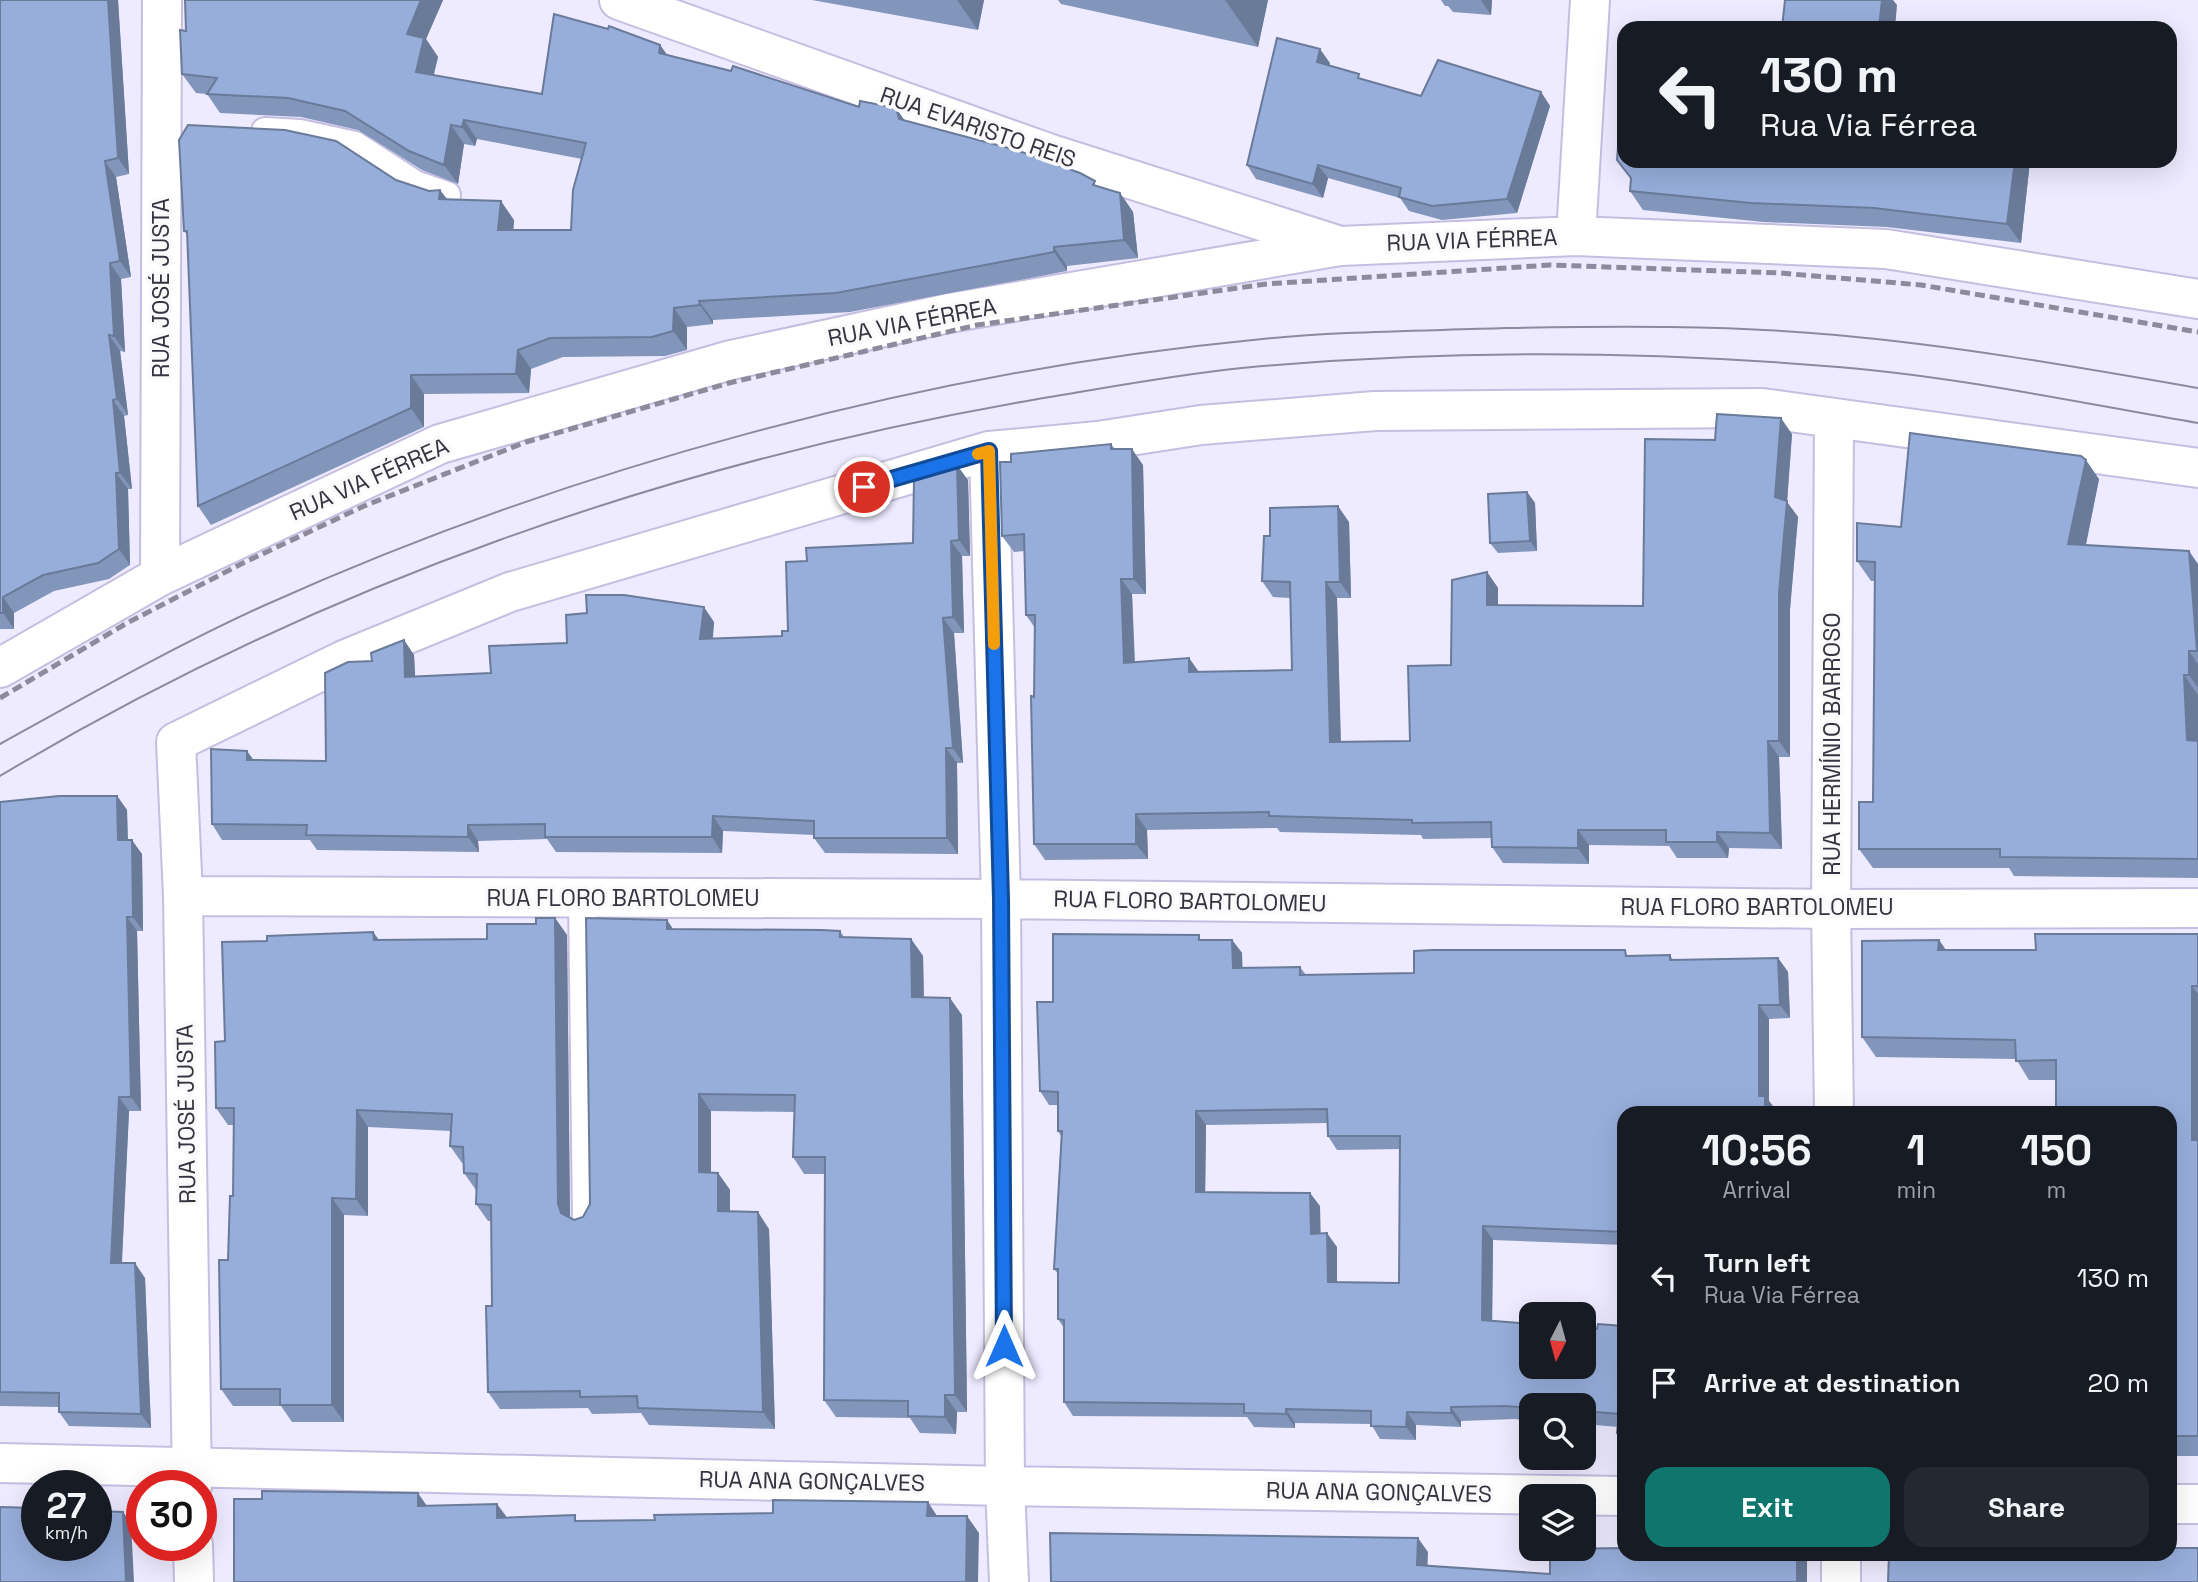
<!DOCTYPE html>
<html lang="en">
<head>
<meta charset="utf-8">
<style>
  :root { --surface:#171b24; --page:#242831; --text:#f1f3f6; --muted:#9ea1a6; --accent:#0f766e }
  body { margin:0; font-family:"Space Grotesk",sans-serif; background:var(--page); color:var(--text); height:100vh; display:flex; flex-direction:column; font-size:26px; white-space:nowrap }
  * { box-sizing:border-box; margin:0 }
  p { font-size:23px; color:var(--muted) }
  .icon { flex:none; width:38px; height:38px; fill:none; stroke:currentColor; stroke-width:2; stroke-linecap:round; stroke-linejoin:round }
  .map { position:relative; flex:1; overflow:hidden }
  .drawer { position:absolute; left:1617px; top:1106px; width:560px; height:455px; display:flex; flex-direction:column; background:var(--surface); border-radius:21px; box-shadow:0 7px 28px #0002 }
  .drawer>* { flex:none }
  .hud { position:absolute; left:1617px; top:21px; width:560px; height:147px; border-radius:21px; box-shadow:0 7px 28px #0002; background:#171b24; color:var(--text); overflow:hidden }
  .needle { width:46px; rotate:186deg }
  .fabs { position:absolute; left:1519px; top:1302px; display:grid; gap:14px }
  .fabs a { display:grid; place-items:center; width:77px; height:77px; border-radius:14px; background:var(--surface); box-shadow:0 7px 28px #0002; font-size:35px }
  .speed { position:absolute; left:21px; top:1470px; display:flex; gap:14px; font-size:35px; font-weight:700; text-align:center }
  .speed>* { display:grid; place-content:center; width:91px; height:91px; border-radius:50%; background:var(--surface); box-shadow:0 7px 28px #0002; line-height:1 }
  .speed small { font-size:18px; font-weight:400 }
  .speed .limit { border:10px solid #d22; background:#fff; color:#111 }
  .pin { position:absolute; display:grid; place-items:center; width:60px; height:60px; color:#fff; margin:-30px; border:4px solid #fff; border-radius:50%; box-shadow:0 2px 7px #0007 }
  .me { position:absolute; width:77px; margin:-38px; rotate:0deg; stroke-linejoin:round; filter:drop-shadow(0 0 5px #0008) }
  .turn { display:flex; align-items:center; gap:24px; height:147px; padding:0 28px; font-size:32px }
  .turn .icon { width:91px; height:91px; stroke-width:2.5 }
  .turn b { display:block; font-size:49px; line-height:60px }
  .eta { display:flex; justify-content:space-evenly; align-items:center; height:119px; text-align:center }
  .eta b { font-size:42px; font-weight:800; line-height:49px }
  .primary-button { display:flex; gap:14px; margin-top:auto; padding:14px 28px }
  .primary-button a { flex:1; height:80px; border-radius:21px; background:var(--accent); color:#fff; font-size:28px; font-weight:800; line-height:80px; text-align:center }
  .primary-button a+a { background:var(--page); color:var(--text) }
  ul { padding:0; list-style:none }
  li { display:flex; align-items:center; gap:21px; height:105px; padding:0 28px }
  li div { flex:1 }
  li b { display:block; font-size:26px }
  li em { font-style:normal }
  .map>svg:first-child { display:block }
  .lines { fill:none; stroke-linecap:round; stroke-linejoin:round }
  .lane-casing { stroke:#c6bee1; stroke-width:30 }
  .street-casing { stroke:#c6bee1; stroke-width:42 }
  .lane { stroke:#fff; stroke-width:26 }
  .street { stroke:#fff; stroke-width:38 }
  .tram { stroke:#8e8a9b; stroke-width:2 }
  .rail { stroke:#8e8a9b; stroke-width:5; stroke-dasharray:10 5; stroke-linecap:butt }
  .wall { fill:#8296bc; fill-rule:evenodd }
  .shaded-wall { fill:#6a7a99 }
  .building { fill:#97aedb; stroke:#6a7a99; stroke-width:2; fill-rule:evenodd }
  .route-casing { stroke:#114b97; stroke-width:18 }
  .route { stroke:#1a73e8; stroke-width:12 }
  .slow { stroke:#f59e0b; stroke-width:12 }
  .labels { text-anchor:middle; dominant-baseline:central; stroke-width:7; stroke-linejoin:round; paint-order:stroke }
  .street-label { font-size:23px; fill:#363340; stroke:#fafafa }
</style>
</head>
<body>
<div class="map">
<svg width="2198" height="1582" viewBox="0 0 2198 1582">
  <rect width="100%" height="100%" fill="#eeeaff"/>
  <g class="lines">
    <g class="lane-casing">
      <path id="lane" d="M265,131L300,133L355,145L415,184L447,195
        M582,897L586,1221"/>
    </g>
    <g class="street-casing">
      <path id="street" d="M619,0L1048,153L1334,244
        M1576,236L1590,0
        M989,451L1001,899L1005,1486L1009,1582
        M160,576L162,0
        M0,668L160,576L440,444L731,360L949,313L1340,246L1576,236L1886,249L2198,299
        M183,896L1001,899L1831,909L2198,908
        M1834,1113L1831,909L1834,418
        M0,1463L1005,1486L1624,1496
        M192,1486L183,896L176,742L344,660L510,592L989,451L1098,441L1201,425L1375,411L1762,408L2198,468
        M2170,1504H2198
        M193,1545L194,1582
        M1841,1554V1582"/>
    </g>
    <use href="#lane" class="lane"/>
    <use href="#street" class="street"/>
    <path class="tram" d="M0,744C87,696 173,647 263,606C567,469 921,372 1253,340C1336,331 1421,331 1505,328C1615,326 1726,325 1836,335C1958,346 2077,367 2198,388
      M0,776C318,585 672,462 1038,399C1105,388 1173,375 1242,368C1435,350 1631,350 1825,366C1950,375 2075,402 2198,423"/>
    <path class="rail" d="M0,698L127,623L243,563L364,506L526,442L729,383L977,325L1266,284L1550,265L1780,273L1921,285L2198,332"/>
  </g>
  <path class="wall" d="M0,0H118L129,174L116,177L131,277L121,279L125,352L120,351L128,415L124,416L132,489H128L130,565L109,579L54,591L14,613V629H0Z
    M185,0H443L426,39L438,57L433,75L542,94L660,45L667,55L859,107L896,108L905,121L1120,193L1133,212L1138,258L1067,266V271L850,312L713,320V324L687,327V350L665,356L563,357L531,369L529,393L424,394V427L211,525L198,506L187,235L184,231L396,180L429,191L440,190L447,199L514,220L513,230H571L582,159L477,139L475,146L464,144L458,184L422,170L358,130L301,117L220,113L207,94L196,93L182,74L186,31Z
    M812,0H984L978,30Z
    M1058,0H1268L1258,47L1061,4Z
    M1441,0H1492L1491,15L1453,12L1448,6H1445Z
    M1330,63L1329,65L1362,79L1421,96L1541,92L1550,106L1517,213L1442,220L1409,211L1400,198L1328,178L1323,198L1256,179L1247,165Z
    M1617,160L1624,161H2030L2021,243L1887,227L1764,222L1643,210L1630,191L1631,179Z
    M1792,434L1787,502L1798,517L1790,609V757H1779L1782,849L1729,848L1728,858H1677L1669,846L1589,845V864L1503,863L1492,847V838L1423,839L1421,835L1280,832L1277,828L1147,830L1148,859L1045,860L1034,844L1035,628L1026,615L1025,551L1014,552L1002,536L1011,462L1111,444L1115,449L1143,465L1146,594H1132L1135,662L1189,658L1199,672L1292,670L1290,598L1273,597L1262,581L1270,536L1349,522L1351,598H1337L1341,742L1410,741L1451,665L1487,572L1498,588V605L1643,606L1715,440Z
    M2099,479L2086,545L2198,564V878L2014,876L2009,868H1873L1859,849L1873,802L1875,581H1871L1857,561L1901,527Z
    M968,480L970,556H962L964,633H954L963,763H957L958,854L825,853L814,838V835L723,831L722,853L556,852L547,839L478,841L479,852L317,850L310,840H222L212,824L253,760L326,761L372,661L404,640L414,655L415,676L491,673L567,643L714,622L713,639L782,636L788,631L807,561L913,543Z
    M1527,492L1535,503L1537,551L1498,553L1490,543Z
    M117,796L127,810L128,840L142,854L143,931H137L141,1111H129L122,1263L145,1278L151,1428L69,1426L59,1412V1407L0,1406V802Z
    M555,918L567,935L570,1218L574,1220L583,1217L590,1204L667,920L673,929L840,931L844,937L911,939L923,956L924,997L962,1015L967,1412H957L956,1434L920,1433L910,1418L836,1417L824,1400L825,1174H804L793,1157L794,1112L711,1111V1173H718L730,1190V1212L769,1229L775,1429L649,1425L641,1413L592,1414L588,1408L500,1409L488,1392L492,1306L491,1221H488L476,1204V1190L464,1173L463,1163H462L450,1146L451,1131L368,1127V1216L344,1215V1422H292L281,1406H233L221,1389L228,1260L233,1196L234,1125H228L216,1108L225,1041L267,941L373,932L379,940L487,939Z
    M2198,934V1456H2170V1113L2056,1080H2029L2016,1059L1876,1057L1862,1037L1939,940L1946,950H2036Z
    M1203,940H1232L1242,953V968L1300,967L1306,975L1414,973L1629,956L1670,955L1673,960L1778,958L1788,972L1790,1018L1769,1019V1101L1775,1109L1624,1113V1245L1493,1240L1492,1321L1597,1329L1624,1326V1443L1617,1433L1618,1427L1584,1424V1405H1531V1421L1515,1419L1461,1421V1427L1416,1425V1440L1380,1439L1371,1424L1295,1423V1428L1254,1427L1247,1417L1073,1416L1064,1402V1328L1058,1319V1274L1054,1269L1061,1136L1058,1131V1105H1049L1040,1091ZM1328,1123V1136L1337,1150L1400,1149L1399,1283L1337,1282V1247L1320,1233V1206L1205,1192L1206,1125Z"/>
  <path class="shaded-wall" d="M108,0H118L129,174L118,158Z
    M421,0H443L426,39L438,57L430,91L416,72L407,34Z
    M957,0H984L978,30Z
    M1225,0H1268L1258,47Z
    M1481,0H1492L1491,15Z
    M1882,0H1893L1897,5L1895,28H1879Z
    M660,45L673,63L659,53Z
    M1320,49L1330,63L1327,76L1317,62Z
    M1541,92L1550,106L1517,213L1507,199Z
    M896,108L909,127L899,119Z
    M464,120L477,139L475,146L462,127Z
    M451,125L464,144L458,184L444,165Z
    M105,161L116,177L131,277L120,261Z
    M2015,161H2030L2021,243L2007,224Z
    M1318,165L1328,178L1323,198L1313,184Z
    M440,190L454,209L439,199Z
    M1120,193L1133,212L1138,258L1124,240Z
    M501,201L514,220L512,249L498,230Z
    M1054,247L1067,266V271L1054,252Z
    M110,263L121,279L125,352L114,336Z
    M699,301L713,320V324L700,305Z
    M674,308L687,327V350L673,331Z
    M109,335L120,351L128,415L117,399Z
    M518,350L531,369L529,393L516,374Z
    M411,375L424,394V427L411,408Z
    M113,400L124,416L132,489L120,473Z
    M1781,418L1792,434L1787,502L1798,517L1790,609V757L1779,741L1775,497Z
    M1132,449L1143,465L1146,594L1134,579Z
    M2086,460L2099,479L2082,563L2068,544Z
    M957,465L968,480L970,556L959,540Z
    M116,473L128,489L130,565L119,549Z
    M1527,492L1535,503L1537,551L1530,541Z
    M1338,506L1349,522L1351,598L1340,582Z
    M951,541L962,556L964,633L953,617Z
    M2189,551L2198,564V653L2197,651Z
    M1487,572L1498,588V621L1487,605Z
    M1121,579L1132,594L1135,678L1124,663Z
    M1326,582L1337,598L1341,758L1330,742Z
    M3,597L14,613V629L3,613Z
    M704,607L714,622L711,654L700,639Z
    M943,618L954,633L963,763L953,748Z
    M404,640L414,655L416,692L405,677Z
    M2189,651L2198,664V688L2189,675Z
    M1189,658L1200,674L1189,672Z
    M2184,675L2198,695V755L2187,740Z
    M1768,741L1779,757L1782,849L1770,833Z
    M946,748L957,763L958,854L947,838Z
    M247,751L258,766L247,760Z
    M117,796L127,810L128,854L118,840Z
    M1136,814L1147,830L1148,859L1136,844Z
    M713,816L723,831L722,853L712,837Z
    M468,825L478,841L479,852L468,837Z
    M1578,830L1589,845V864L1578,848Z
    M1717,832L1729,848L1728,858L1717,842Z
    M132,840L142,854L143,931L133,917Z
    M127,917L137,931L141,1111L131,1097Z
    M555,918L567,935L570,1221L561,1213L558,1204Z
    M667,920L678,937L667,929Z
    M373,932L385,949L374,940Z
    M911,939L923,956L924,1014L912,997Z
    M1232,940L1242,953L1243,982L1233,968Z
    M1939,940L1952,960L1938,950Z
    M1778,958L1788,972L1790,1018L1780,1005Z
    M2192,986L2198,994V1149L2192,1140Z
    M950,998L962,1015L967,1412L955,1395Z
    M1759,1005L1769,1019V1101L1775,1109V1113H1765L1759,1096Z
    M699,1094L711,1111V1189L699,1172Z
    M119,1097L129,1111L121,1277L111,1263Z
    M357,1110L368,1127V1216L356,1199Z
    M1196,1111L1206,1125L1205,1206L1196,1192Z
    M718,1173L730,1190V1228L718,1211Z
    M1310,1193L1320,1206L1321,1247L1311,1234Z
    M332,1198L344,1215V1422L332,1405Z
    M758,1212L769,1229L775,1429L763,1412Z
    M1483,1226L1493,1240L1492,1333L1482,1320Z
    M1327,1233L1337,1247V1296L1328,1282Z
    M135,1263L145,1278L151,1428L141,1414Z
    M945,1395L957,1412L956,1434L945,1417Z
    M1451,1407L1461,1421V1427L1451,1413Z
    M1286,1409L1295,1423V1428L1286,1414Z
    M1407,1412L1416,1425V1440L1406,1427Z
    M418,1493L429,1509L418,1506Z
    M928,1502L939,1519L927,1516Z
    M497,1504L509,1520L497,1518Z
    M123,1512L131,1523L134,1582H126Z
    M967,1516L979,1533L978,1582H966Z
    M1418,1538L1428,1552L1427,1579L1417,1565Z
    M1797,1554H1807V1582H1797Z"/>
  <path class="building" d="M0,0H108L118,158L105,161L120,261L110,263L114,336L109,335L117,399L113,400L120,473H116L119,549L98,563L43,575L3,597V613H0Z
    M185,0H421L407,34L424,38L416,72L542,94L554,14L608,29L609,26L660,45L659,53L731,71L733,66L859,107L860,101L896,108L899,119L1016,150L1080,173L1095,181L1093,185L1120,193L1124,240L1054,247V252L836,293L699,301L700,305L674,308L673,331L652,337L550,338L518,350L516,374L411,375V408L198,506L187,231H184L179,140L188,125L285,130L336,141L396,180L429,191L440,190L439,199L501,201L498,230H571L573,190L586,143L464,120L462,127L451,125L444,165L409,151L345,111L288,98L207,94L217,78L182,74L180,30L186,31Z
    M1785,0H1882L1879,28H1782Z
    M1277,38L1320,49L1317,62L1359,74L1358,78L1421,96L1438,60L1541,92L1507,199L1432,206L1399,197L1401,188L1318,165L1313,184L1247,165Z
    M1623,82H1624V161H2015L2007,224L1874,208L1751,203L1630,191L1631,178L1617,160Z
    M1717,414L1781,418L1775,497L1787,501L1779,593V741H1768L1770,833L1717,832V842H1666V830H1578V848L1492,847L1491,822L1412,823V820L1269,816V812L1136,814V844H1034L1031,696L1034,697L1035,615H1026L1024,534L1002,536L1000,462H1011V454L1111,444V449H1132L1134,579H1121L1124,663L1189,658V672L1292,670L1290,582L1262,581L1264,536H1270V508L1338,506L1340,582H1326L1330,742L1410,741L1408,666L1451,665L1452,580L1487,572V605L1643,606L1645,439L1715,440Z
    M1910,433L2081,456L2086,460L2068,544L2189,551L2197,651H2189V675H2184L2187,740L2198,741V859L2000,857V849H1859V802H1873L1875,562L1857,561V523L1901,527Z
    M957,465L959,540L951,541L953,617L943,618L953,748H946L947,838H814V821L713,816L712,837H545V824L468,825V837L306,835L307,825L212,824L211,749L247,751V760L326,761L325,673L348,662L372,661L371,653L404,640L405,677L491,673L489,646L567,643L566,615L587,613L586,595H624L704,607L700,639L782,636V631H788L786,562L807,561L806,548L913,543L914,478Z
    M1527,492L1530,541L1490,543L1488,494Z
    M59,796H117L118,840H132L133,917H127L131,1097H119L111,1263H135L141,1414L59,1412V1393L0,1392V802Z
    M536,918H555L558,1204L561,1213L574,1220L583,1217L590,1204L586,918L667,920V929L821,930L840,931V937L911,939L912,997L950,998L955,1395H945V1417L908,1416V1401L824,1400L825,1157H793L795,1095L699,1094V1172L718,1173V1211L758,1212L763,1412L638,1408L637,1396L580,1397V1391L488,1392L486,1306H492L491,1205L476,1204L477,1174L464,1173L463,1147L450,1146L452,1114L357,1110L356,1199L332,1198V1405H280V1389H221L219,1260H228L230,1196H233L234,1108H216L215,1042L225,1041L222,942L267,941V936L373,932L374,940L487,939V924H536Z
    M1053,934L1199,935V940H1232L1233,968L1300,967V975L1414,973V951L1433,950H1625L1626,956L1670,955V960L1778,958L1780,1005H1759V1096H1765V1113H1624V1232L1483,1226L1482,1320L1531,1324V1367H1584V1328L1597,1329L1598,1324L1624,1326V1433H1617L1619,1414L1584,1411V1405H1531V1408L1505,1406L1451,1407V1413L1407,1412L1406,1427L1371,1426V1411L1286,1409V1414L1244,1413V1404L1064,1402V1320L1058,1319V1269H1054L1062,1131H1058V1092L1040,1091L1037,1002H1053ZM1327,1109L1328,1136H1400L1399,1283L1328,1282L1327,1233L1311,1234L1310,1193L1196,1192V1111Z
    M2035,934H2198V986H2192V1140H2198V1436H2170V1113H2056V1060L2016,1061L2015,1040L1862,1037V941L1939,940L1938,950H2036Z
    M262,1491L418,1493V1506L497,1504V1518L575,1515V1521L655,1520L654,1515L773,1513V1500L928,1502L927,1516H967L966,1582H234V1499H262Z
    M0,1507L37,1508V1545H96V1511L123,1512L126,1582H0Z
    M1050,1533L1418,1538L1417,1565L1550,1574V1549L1624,1548V1554H1797V1582H1051Z
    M2170,1548H2198V1582H1888L1889,1554H2170Z"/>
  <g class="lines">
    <g class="route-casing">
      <path id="route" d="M864,487L989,451L1001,899L1004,1346"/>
    </g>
    <use href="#route" class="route"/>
    <path class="slow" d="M978,454L989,451L994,644"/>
  </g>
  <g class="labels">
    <g class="street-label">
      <text transform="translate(978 127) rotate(19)">RUA EVARISTO REIS</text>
      <text transform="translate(1472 240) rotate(-2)">RUA VIA FÉRREA</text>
      <text transform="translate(161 288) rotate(-90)">RUA JOSÉ JUSTA</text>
      <text transform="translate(912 322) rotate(-11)">RUA VIA FÉRREA</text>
      <text transform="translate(369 479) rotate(-24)">RUA VIA FÉRREA</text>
      <text transform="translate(1832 744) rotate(-90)">RUA HERMÍNIO BARROSO</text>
      <text x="623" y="898">RUA FLORO BARTOLOMEU</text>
      <text transform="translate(1190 901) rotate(1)">RUA FLORO BARTOLOMEU</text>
      <text x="1757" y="907">RUA FLORO BARTOLOMEU</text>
      <text transform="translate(186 1114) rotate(-91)">RUA JOSÉ JUSTA</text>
      <text transform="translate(812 1481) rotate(1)">RUA ANA GONÇALVES</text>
      <text transform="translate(1379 1492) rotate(1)">RUA ANA GONÇALVES</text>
    </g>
  </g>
</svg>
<div class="fabs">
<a><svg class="needle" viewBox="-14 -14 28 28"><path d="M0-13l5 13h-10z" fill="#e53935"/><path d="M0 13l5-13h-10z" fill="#9ea1a6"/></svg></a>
<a><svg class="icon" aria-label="search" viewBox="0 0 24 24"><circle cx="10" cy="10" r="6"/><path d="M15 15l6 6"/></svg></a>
<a><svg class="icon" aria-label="layers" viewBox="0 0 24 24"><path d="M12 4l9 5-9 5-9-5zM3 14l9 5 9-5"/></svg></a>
</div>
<div class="speed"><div>27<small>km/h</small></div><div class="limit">30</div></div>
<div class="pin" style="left:864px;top:487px;background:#d93025"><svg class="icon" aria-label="arrive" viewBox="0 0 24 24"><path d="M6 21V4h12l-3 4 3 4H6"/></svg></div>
<svg class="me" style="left:1004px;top:1346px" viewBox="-20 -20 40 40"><path d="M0-17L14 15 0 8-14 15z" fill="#1a73e8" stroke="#fff" stroke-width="4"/></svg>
<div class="hud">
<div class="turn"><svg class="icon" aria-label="left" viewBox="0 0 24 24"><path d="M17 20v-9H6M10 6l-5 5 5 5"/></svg><div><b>130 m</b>Rua Via Férrea</div></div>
</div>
<section class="drawer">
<div class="eta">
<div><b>10:56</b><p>Arrival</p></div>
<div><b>1</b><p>min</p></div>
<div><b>150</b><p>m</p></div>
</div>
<ul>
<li><svg class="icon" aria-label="left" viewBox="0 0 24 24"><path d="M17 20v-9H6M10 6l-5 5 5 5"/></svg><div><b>Turn left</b><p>Rua Via Férrea</p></div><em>130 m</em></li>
<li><svg class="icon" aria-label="arrive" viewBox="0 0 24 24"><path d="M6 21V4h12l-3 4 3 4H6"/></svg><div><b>Arrive at destination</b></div><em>20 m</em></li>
</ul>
<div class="primary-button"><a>Exit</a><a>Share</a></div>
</section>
</div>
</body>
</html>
